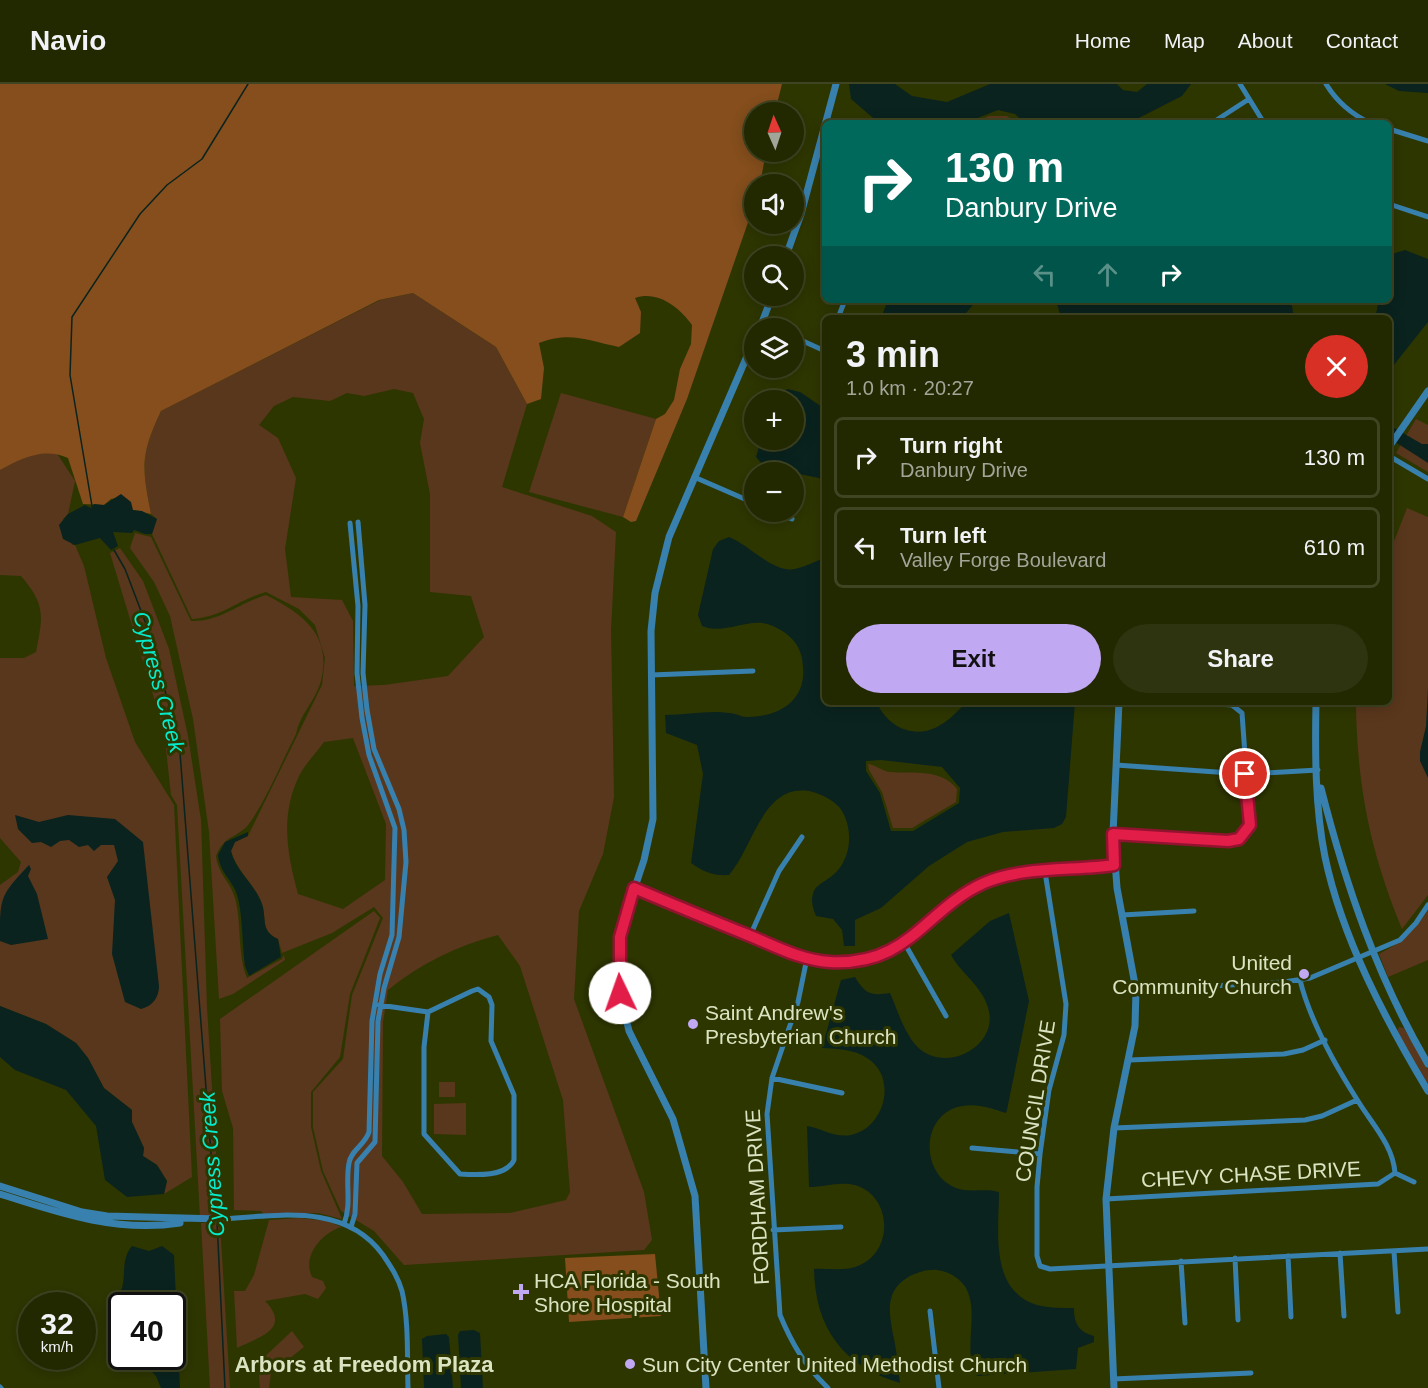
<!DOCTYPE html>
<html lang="en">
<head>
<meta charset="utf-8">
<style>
  :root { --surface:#222800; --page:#2e340f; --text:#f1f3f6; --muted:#a2a699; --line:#3f4422; --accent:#c1a8f3 }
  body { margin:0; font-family:Arial,sans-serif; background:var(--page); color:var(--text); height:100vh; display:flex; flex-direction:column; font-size:22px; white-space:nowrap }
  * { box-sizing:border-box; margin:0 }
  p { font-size:20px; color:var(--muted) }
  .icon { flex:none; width:33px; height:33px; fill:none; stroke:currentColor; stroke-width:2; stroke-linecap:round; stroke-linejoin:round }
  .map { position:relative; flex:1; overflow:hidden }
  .panel { position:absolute; left:822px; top:231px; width:570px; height:390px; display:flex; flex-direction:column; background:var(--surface); border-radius:9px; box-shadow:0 3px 15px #0003,0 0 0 2px var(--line) }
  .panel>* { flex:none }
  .banner { position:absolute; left:822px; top:36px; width:570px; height:183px; border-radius:9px; box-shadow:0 3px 15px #0003,0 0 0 2px var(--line); background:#00695c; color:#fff; overflow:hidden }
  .needle { width:39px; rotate:357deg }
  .fabs { position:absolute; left:744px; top:18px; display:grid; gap:12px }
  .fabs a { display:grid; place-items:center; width:60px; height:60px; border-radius:50%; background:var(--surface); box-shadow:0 3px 15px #0003,0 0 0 2px var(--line); font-size:30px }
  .speed { position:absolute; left:18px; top:1208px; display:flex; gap:12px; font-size:30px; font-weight:700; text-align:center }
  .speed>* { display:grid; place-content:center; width:78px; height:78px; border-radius:50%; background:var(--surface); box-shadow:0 3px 15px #0003,0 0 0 2px var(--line); line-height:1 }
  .speed small { font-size:15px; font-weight:400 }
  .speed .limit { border:3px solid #111; border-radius:9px; background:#fff; color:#111 }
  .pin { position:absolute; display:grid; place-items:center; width:51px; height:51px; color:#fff; margin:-26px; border:3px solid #fff; border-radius:50%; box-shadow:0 2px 6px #0007 }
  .me { position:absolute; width:66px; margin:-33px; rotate:357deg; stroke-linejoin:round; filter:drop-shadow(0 0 4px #0008) }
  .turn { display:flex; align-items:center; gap:21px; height:126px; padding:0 24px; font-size:27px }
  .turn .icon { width:78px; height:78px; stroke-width:2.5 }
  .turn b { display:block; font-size:42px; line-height:51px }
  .lanes { display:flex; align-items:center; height:57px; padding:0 24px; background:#0003; justify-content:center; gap:30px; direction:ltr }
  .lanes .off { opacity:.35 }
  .round { display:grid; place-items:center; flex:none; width:63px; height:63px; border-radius:32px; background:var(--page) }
  .overview { display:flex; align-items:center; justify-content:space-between; height:102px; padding:0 24px }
  h1 { font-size:36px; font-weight:800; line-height:45px }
  .cta { display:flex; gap:12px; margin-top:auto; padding:12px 24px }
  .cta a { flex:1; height:69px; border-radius:36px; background:var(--accent); color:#111; font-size:24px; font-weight:800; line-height:69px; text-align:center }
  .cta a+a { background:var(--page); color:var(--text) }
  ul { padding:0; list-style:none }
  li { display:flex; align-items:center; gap:18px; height:81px; margin:0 12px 9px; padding:0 12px; border:3px solid var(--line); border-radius:9px }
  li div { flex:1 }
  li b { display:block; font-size:22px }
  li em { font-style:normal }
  header { display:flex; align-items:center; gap:36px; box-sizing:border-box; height:84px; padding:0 30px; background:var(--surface); border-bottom:2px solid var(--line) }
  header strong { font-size:28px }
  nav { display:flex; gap:33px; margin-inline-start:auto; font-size:21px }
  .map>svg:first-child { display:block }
  .green { fill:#59371c; fill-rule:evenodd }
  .forest { fill:#854e1c }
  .water { fill:#0a231e; fill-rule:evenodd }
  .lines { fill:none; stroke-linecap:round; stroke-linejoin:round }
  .stream { stroke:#0a231e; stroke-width:1.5 }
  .minor { stroke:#3881ae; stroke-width:5 }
  .tertiary { stroke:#3881ae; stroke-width:7 }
  .route-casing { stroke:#92132f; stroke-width:15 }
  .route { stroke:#e11d48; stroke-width:10 }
  .poi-dot { fill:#c1a8f3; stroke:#2e3600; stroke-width:2 }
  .labels { text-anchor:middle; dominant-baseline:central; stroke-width:6; stroke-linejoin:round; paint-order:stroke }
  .poi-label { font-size:21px; fill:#dbe4c2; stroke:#2e3600; text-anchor:start }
  .street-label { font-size:21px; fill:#dbe4c2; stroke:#2e3600 }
  .water-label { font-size:22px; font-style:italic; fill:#05ebcc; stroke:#2e3600 }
  .neighbourhood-label { font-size:22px; font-weight:bold; fill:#dbe4c2; stroke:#2e3600 }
</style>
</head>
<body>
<header>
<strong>Navio</strong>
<nav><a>Home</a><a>Map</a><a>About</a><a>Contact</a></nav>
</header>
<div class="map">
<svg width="1428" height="1304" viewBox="0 0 1428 1304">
  <rect width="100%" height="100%" fill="#2e3600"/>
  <path class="green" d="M989,32H1007L1017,39H972Z
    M413,209L496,263L527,320L502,403L592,432L616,448L611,546L614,713L603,770L579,827L574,915L644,1108L652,1156L644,1166L404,1181L374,1147L341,1127L323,1087L313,1043V1008L343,975L352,911L383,834L374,823L332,849L282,869L278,855C260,847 267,835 262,820C255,800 237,788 231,767L235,758L248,752L322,601L325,574L315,541L299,525L266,508C237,516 223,533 192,535L152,450L157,435L151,430C142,383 140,371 161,327L380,216ZM394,305L413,309L424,335L420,359L430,410V508L471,512L484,553L448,592L384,601L354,602L353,537L342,516L291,513L285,465L296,394L278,354L259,341L274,322L293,313L330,317L347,309L364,312ZM353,654L386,740L385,796L343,825L298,810C287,769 280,732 299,692C305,680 316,669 324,658ZM498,851L520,882L563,1016L570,1108L566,1116L510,1129L422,1130L403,1098L382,1072L383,938L388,906C420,880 458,861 498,851Z
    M561,309L656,335L623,433L529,408Z
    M1416,335L1428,341V388L1396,369Z
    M56,368L75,397L68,430L63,435L72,461H75L84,482L106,574L135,658L174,721L192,1093L164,1110L167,1097L157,1081L143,1072L144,1064L132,1038V1026L104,1004L88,974L76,959L46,940L0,922V801L18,788L21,778L0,754V574H24L36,568C43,532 46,521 21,492L0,491V386L24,372Z
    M1407,424L1428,433V811L1402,845C1371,769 1358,708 1356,625L1357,618H1389V470Z
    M135,449L151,453L191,537C220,538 239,519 266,511C303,530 334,552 320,600C314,618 299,632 296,650C281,679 269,710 251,737C240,754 224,750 216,772C218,790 230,797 235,814C242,840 237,869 247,894L282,875L284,871L285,876L233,910L219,915L209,748L193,635L170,532L154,498L130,464Z
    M120,464L143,497L169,565L188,652L201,736L207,924L220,1132L200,1133L177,721L171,711L164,647L110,469Z
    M868,680C876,681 882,687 890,688C915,690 940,684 957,705L956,718L912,744H893L882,708L869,686Z
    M1428,826V876L1388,893L1379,870C1401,859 1415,847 1428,826Z
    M374,827L380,834L350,910L340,973L311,1008V1043L321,1087L342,1135L318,1129L264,1130L261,1127L234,1126L233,1044L222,1007L220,935Z
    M1399,943L1404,944L1428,986V1001L1397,947Z
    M439,998H455V1013H439Z
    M466,1019V1051L434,1050V1020Z
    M299,1134L327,1137L342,1143C325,1147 301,1170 312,1193L323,1197L326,1204L318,1215L305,1210L265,1217C292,1245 259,1253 237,1264L234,1207H245L254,1191L269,1136Z
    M201,1139H220L230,1304H210Z
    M292,1247L304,1263L271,1289L269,1304H260L258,1279Z"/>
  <path class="forest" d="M0,0H782L775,28H754V68H766L760,100H754V121L687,315L636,437L631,438L623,433L656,335L665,330L674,316L680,285L691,260L692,241C680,224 658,206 635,214L641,228L640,249L619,263C587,257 572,247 539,259L544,284L541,315L527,320L496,263L413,209L379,216L161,327C140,372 142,383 151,430L133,426L116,414L111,415L104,421L83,420L68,374C44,363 22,374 0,386Z
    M655,1170L661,1232L569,1238L565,1174Z"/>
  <path class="water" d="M849,0H895L912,12L947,18L990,0H1117L1123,6L1137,8L1147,0H1191L1182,12L1129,39H1025L1015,30L998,26L965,39H879L851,15Z
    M1385,0H1428V9L1399,7Z
    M1405,166L1428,175V238L1389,287V234H1375L1379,216H1389V171Z
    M888,216H977L962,234H881Z
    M1056,216H1291L1294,234H1061Z
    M787,305L800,308L825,325V401L819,394L765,383L756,373L761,356H794V316H777Z
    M1389,341L1422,360H1428V379L1389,354Z
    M121,410L131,418L133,426L142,427L157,435L152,450H145L134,446L132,449L113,448L118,462L111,466L100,454L75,461L63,455L59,441L68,430L85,421L91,424L94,420L104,421Z
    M729,453C750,461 772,489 795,485C804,483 814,478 822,475L825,472V618H877C887,644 917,657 942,640C951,635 959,625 967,618H1075L1066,733L1062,740L1054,744L1003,748L967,758L929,782L881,824L855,836V862H844L842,846L833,835L816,832C812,823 810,814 815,805C818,800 828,796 833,791C852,775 854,744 840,724C833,716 823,711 813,708C763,696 754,763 729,791C714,792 703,788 691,779L703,690L697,661L666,649L665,631C686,631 709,626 729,629C736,629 741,633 747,633C779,633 806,617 803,583C802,562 792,551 773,542C750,531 726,552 702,542L698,531L713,465L719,457ZM881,676L942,683L960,704L959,719L913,747H891L880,709L866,687V677Z
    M1428,604V694L1420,677V668L1426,642Z
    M15,731L39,738L68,731L115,735L143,758L159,902C159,913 153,922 141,925L125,918L112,870L115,816L107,793L118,777L114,761H101L94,767L88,761L79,763L69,756L60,757L51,763L41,758L32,759L18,745Z
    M248,748V752L235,758L231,767C236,788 255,800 262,820C267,835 260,847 278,855L281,873L249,892L245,882C242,860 243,836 238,814C234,797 220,790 218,771L225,758Z
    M29,781L31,785L28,792L37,810L48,855L11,861L0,857C0,813 0,812 29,781Z
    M1009,829L1029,917L1007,1026L1006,1029C989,1023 970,1017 952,1025C922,1039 923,1085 950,1101C966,1111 983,1103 999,1108C999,1147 989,1206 1037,1221C1049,1224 1062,1224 1074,1224C1074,1240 1079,1248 1094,1252V1258L1078,1264L1076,1285L977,1292C962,1266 979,1232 967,1206C962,1195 948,1187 937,1186C928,1185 918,1188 910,1192C879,1209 892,1239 896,1266C898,1277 898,1288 900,1299C843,1282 815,1244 814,1185C829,1184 845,1188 860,1181C894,1166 892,1112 855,1101C839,1097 825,1103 809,1103L807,1042C822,1044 833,1054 851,1051C885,1044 898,993 867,974C854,965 837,965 822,964L841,896L855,893C865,910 871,912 890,909C898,927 905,953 921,966C950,988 996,961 989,928C985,904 962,891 951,871L990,837Z
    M0,922L46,940L76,959L88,974L104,1004L132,1026V1038L144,1064L143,1072L157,1081L167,1097L164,1110L127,1113L105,1096L96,1042L66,1006L15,986L0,973Z
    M132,1162L149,1167L162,1162L174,1171L180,1304H161L156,1292L136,1272H172V1221H122L121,1258L106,1239C105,1225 118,1217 122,1204C126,1189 121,1175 132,1162Z
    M474,1246L480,1249L483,1304H461L458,1251L460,1247Z
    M446,1250L449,1253L453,1304H424L422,1255L427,1252Z"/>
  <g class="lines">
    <path class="stream" d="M92,422L70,291L72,233L140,130L167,101L202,75L248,0
      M114,466L125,485L146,540L179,656L216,1133
      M217,1137L225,1304"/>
    <path class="minor" d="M1240,0L1264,39
      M1326,0C1337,18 1351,30 1370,39
      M1212,39L1249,15
      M1389,45L1428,57
      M1389,120L1428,133
      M838,234L845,216
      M762,239L775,244
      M794,253L825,267
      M1389,372L1428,395
      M694,393L754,419
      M774,428L792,435
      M651,591L753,587
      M1116,681L1245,690L1318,686
      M1113,750L1228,757C1239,755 1246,752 1250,741L1242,629L1232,621L1190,618
      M1045,788L1066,920L1064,951L1049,1006L1040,1070L1037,1103V1172L1040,1182L1050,1185L1428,1165
      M634,804L790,869C827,882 873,882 906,859C933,839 954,810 987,798C1027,783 1072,787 1114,781
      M1122,831L1194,827
      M750,852L779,787L802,753
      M905,860L946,932
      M807,874L798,918L772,994L767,1030L780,1231C792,1260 805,1282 828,1304
      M1300,896C1310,937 1335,981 1358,1017C1372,1040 1393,1061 1395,1089L1414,1098
      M1136,906L1284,898L1310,894L1400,856L1416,839L1428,821
      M379,921L428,928L472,907L478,905L489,913L492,921L491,957L514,1011V1076C506,1093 476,1091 460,1090L424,1050V963L428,928
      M1129,976L1284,970L1303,966L1325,956
      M772,994L842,1009
      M1114,1044L1305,1036L1322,1032L1357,1016
      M972,1064L1040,1070
      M1106,1115L1378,1100L1395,1089
      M220,1135C276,1132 345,1118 383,1171C391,1183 398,1193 402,1207C409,1238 407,1273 408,1304
      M344,1140C352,1119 345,1100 349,1079C351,1066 365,1061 369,1048L372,937L380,890L392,851L395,744L369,671L362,634L357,589L358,522L350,439
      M351,1143L355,1130L357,1079L375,1058L378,937L384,904L399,853L406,778L404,746L399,725L374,665L367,626L363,589L365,521L358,438
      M773,1146L841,1143
      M1394,1167L1398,1228
      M1340,1169L1344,1232
      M1288,1172L1291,1233
      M1235,1174L1238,1236
      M1181,1177L1185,1239
      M930,1227L939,1304
      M1113,1295L1251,1289
      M0,1303L1,1304"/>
    <path class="tertiary" d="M786,172L801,130L836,0
      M760,244L772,212
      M1389,363L1428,307
      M1316,618C1315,669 1315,723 1325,773C1342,854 1386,937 1428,1007
      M1321,704C1346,802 1377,893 1428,980
      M0,1102L82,1128L107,1132L220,1135
      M0,1110C59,1129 117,1149 180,1139
      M706,1304L695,1112L673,1035L629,947L621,914L619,874L623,839L644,776L653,735L651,547L655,509L669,453L754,256
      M1114,1304L1106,1115L1114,1044L1135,942L1136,906L1117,804L1113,750L1119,618"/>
  </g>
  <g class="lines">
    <g class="route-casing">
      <path id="route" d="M620,909V853L634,804C672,820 710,836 748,851C775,862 800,876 830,878C910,882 924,826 984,799C1023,782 1073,787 1114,781L1113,750L1228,757L1239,755L1250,741L1245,690"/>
    </g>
    <use href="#route" class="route"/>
  </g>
  <g class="poi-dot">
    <circle cx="1304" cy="890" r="6"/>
    <circle cx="693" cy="940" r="6"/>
    <path d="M518 1199h6v6h6v6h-6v6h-6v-6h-6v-6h6z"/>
    <circle cx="630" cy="1280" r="6"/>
  </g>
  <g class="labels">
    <g class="poi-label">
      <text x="1292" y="878" text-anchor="end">United<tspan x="1292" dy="24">Community Church</tspan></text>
      <text x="705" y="928">Saint Andrew's<tspan x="705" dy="24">Presbyterian Church</tspan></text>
      <text x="534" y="1196">HCA Florida - South<tspan x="534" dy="24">Shore Hospital</tspan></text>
      <text x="642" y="1280">Sun City Center United Methodist Church</text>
    </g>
    <g class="street-label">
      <text transform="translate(1035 1017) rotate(-81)">COUNCIL DRIVE</text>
      <text transform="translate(1251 1090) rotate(-3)">CHEVY CHASE DRIVE</text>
      <text transform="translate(757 1113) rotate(-93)">FORDHAM DRIVE</text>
    </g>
    <g class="water-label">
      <text transform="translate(159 598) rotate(75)">Cypress Creek</text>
      <text transform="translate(212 1080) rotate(-94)">Cypress Creek</text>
    </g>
    <g class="neighbourhood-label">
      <text x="364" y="1280">Arbors at Freedom Plaza</text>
    </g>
  </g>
</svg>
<div class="fabs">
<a><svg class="needle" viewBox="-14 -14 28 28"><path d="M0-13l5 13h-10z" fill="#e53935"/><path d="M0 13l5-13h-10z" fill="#a2a699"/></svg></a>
<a><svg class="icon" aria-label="sound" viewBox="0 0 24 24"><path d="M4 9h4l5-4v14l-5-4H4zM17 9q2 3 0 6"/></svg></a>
<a><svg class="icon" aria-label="search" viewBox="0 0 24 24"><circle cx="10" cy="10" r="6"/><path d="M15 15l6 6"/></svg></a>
<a><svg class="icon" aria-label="layers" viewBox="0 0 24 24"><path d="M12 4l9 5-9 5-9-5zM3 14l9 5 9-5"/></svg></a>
<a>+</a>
<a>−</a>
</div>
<div class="speed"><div>32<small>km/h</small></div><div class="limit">40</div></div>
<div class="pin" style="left:1245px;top:690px;background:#d93025"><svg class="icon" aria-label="arrive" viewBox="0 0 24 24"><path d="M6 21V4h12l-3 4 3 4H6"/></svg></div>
<svg class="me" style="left:620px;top:909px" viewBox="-20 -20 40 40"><circle r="19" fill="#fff"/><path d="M0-13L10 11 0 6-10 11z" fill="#e11d48"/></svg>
<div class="banner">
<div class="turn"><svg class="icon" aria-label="right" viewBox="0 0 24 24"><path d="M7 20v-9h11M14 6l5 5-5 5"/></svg><div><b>130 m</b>Danbury Drive</div></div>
<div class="lanes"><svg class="icon off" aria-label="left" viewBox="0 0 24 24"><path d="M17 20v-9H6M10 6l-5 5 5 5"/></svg><svg class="icon off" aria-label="ahead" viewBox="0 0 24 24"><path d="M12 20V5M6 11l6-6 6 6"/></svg><svg class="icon" aria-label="right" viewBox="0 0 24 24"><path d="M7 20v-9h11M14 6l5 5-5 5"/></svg></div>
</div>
<section class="panel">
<div class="overview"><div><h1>3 min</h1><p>1.0 km · 20:27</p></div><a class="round" style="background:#d93025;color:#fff"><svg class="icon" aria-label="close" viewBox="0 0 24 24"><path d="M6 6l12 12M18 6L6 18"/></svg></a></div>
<ul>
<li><svg class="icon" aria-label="right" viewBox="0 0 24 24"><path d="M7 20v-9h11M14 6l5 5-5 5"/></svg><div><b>Turn right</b><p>Danbury Drive</p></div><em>130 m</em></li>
<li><svg class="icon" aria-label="left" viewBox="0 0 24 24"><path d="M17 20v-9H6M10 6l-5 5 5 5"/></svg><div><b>Turn left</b><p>Valley Forge Boulevard</p></div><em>610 m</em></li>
</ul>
<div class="cta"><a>Exit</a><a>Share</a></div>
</section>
</div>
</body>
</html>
